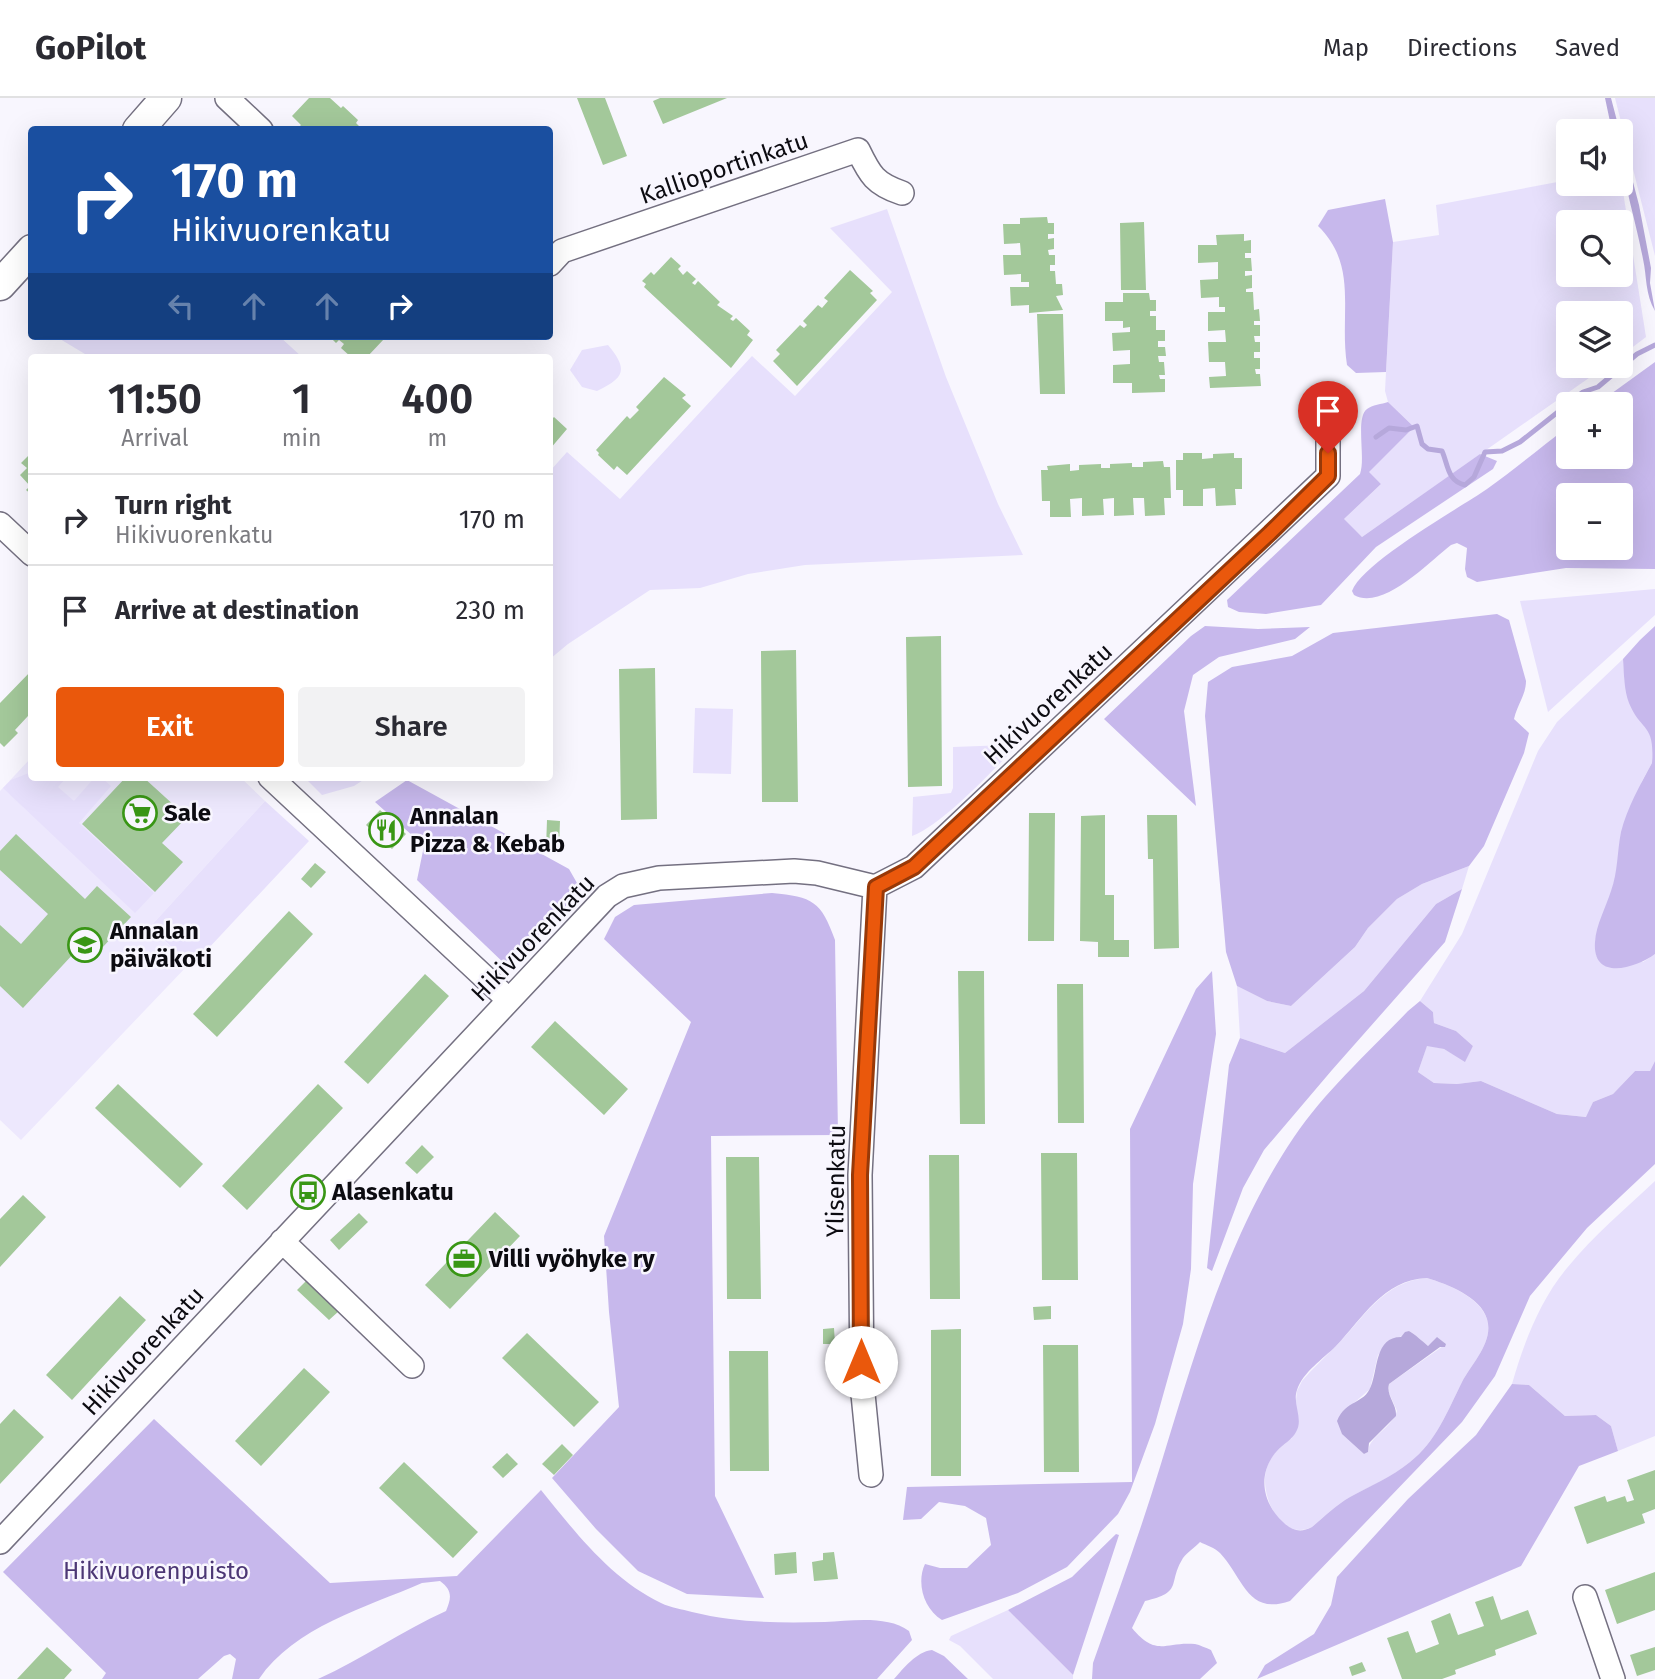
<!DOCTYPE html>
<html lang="en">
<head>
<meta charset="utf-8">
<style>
  :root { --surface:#fff; --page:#f2f2f3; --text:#2b2b33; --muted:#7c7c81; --line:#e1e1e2; --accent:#ea580c }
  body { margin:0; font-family:"Fira Sans",sans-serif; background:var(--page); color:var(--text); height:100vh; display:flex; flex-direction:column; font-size:26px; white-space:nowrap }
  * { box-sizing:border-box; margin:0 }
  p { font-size:23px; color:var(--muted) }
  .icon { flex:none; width:38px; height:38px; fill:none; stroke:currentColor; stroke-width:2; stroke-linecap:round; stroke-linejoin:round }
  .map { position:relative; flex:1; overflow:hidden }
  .side { position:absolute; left:28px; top:256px; width:525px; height:427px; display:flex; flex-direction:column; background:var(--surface); border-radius:7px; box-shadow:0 7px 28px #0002 }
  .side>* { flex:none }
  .top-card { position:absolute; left:28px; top:28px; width:525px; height:214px; border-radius:7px; box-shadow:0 7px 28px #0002; background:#1a4fa0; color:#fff; overflow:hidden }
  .buttons { position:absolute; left:1556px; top:21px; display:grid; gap:14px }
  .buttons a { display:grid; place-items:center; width:77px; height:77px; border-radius:7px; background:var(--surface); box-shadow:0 7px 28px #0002; font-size:35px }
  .pin { position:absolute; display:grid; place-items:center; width:60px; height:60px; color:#fff; margin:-72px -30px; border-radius:50% 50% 50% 0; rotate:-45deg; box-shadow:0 0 7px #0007 }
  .pin .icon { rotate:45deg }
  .me { position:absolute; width:77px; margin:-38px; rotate:0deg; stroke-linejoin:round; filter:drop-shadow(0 0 5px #0008) }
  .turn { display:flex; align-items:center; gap:24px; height:147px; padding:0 28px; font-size:32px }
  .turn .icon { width:91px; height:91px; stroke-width:2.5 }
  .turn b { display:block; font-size:49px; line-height:60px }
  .lanes { display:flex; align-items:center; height:66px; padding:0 28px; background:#0003; justify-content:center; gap:35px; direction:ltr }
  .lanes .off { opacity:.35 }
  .eta { display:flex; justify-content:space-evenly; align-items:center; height:119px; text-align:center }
  .eta b { font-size:42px; font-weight:600; line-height:49px }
  .button { display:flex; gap:14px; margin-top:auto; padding:14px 28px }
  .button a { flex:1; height:80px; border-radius:7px; background:var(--accent); color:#fff; font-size:28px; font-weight:600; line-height:80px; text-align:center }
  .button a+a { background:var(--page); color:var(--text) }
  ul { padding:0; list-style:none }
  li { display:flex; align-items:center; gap:21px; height:91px; padding:0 28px; border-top:2px solid var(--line) }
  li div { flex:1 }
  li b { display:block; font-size:26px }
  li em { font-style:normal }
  header { display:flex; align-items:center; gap:42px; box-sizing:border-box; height:98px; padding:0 35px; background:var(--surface); border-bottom:2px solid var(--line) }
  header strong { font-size:33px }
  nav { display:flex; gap:38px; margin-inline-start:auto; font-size:24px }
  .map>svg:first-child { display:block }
  .built { fill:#ede8fd }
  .green { fill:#e7e0fc; fill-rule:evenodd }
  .forest { fill:#c7b8ec; fill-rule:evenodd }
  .water { fill:#b6a8db }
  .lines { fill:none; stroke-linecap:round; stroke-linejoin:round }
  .stream { stroke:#b6a8db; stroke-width:5 }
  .building { fill:#a3c89a }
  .minor-casing { stroke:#747081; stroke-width:26 }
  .major-casing { stroke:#747081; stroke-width:33 }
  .minor { stroke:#fff; stroke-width:23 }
  .major { stroke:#fff; stroke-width:30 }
  .route-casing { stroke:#983908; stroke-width:18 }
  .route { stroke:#ea580c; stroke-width:12 }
  .labels { text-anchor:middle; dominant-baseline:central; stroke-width:5; stroke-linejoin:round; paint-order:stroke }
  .street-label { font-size:24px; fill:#0c0b11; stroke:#f8f6fe }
  .poi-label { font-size:24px; font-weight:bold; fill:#0c0b11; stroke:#f8f6fe; text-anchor:start }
  .park-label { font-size:24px; fill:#4c3775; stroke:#f8f6fe }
</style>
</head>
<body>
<header>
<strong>GoPilot</strong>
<nav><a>Map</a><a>Directions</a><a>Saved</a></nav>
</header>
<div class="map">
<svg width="1655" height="1581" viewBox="0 0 1655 1581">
  <rect width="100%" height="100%" fill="#f8f6fe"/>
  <path class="built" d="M31,660L32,679H240L265,703L150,829L189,866L21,1042L0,1022V693Z"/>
  <path class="green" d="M1615,0H1655V158Z
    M1621,81L1646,239L1621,258L1620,215H1568V268H1606L1362,439L1343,422L1381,386L1368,374L1414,329L1388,304L1385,293L1393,144L1439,137L1436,107L1568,82V86H1620ZM1568,124H1620V177H1568Z
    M887,111L946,279L998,406L1023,457L805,467L748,476L700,490L650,492L568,546L550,561V373L567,354L620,401L752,258L795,298L892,194L830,130Z
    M55,238H279L302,259H90Z
    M608,247C629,272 624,280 597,293L582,289L570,272L582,252Z
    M1655,491V517L1548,614L1520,503Z
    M1623,561L1625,587L1635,615L1649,632L1653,644V654L1652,665L1642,683L1612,792L1595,844L1596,857L1602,865L1643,864L1655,856V963L1650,973H1635L1613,996L1593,1004L1587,1019L1557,1016L1481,983L1457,986L1434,985L1418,974L1427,947L1444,951L1465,963L1473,948L1456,933L1434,925L1433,914L1420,903L1462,836L1538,653L1557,624Z
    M695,610L733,611L731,676L693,675Z
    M1007,647L1012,653C989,676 942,727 912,738L913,699L951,695L953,690V649Z
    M29,675H31L32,679H67L58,689L74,703L95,679H101L111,688L79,725L154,795L135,815L3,690L11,682Z
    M304,679H368L354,688L322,697Z
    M265,703L309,743L192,868L150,829Z
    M1469,768L1462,791L1436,806L1364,893L1285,955L1240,940L1237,888L1267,903L1291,908L1355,849L1368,830L1397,801L1422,786Z
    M1655,1083V1338L1618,1353L1611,1328L1596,1317L1565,1318L1529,1287L1512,1286C1523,1247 1540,1202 1567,1170C1593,1138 1625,1111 1655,1083Z
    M1427,1180C1447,1186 1480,1199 1487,1221C1494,1244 1472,1265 1462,1284C1448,1312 1436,1344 1410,1364C1392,1379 1371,1388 1350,1399C1336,1407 1324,1419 1312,1429C1280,1445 1258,1394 1267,1369C1271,1356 1282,1348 1292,1340L1297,1293L1302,1283C1313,1270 1325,1259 1337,1247C1364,1219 1384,1183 1427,1180ZM1409,1233C1417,1238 1421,1242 1428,1248L1438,1240L1446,1246L1389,1286V1295L1397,1313C1391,1331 1369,1338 1368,1354L1364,1356L1341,1333L1354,1305L1370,1291L1378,1257L1397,1239H1400Z
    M1008,1512L1073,1577V1581H993L960,1548L949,1542L951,1538Z"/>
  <path class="forest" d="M1385,101L1393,144L1386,274L1356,275L1347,267C1339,215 1359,168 1318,128L1328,112Z
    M1655,264V471L1566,470L1477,484L1467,479L1465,471L1467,450L1457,445L1451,447C1429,464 1383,513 1354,497L1352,493C1363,464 1458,411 1487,391C1515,371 1541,349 1568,329V359H1620V306H1597ZM1568,397H1620V450H1568Z
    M1388,304L1414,329L1369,374L1381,386L1344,421L1362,439L1480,356L1497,363L1493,371L1376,449L1321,507L1266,516L1239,514L1228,509L1227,502L1360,376C1366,360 1355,320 1367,311C1372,307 1382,306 1388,304Z
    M1497,516L1509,522L1526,583C1526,597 1517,607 1514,621L1529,635L1524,655L1484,748L1469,768L1422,786L1397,801L1368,830L1355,849L1291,908L1267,903L1237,888L1226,854L1205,618L1208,584L1232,569L1292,558L1333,535Z
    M1205,528L1258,531L1310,529L1295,541L1219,559L1193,577L1184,613L1196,708L1104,621L1191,538Z
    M1655,528V856C1636,870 1592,884 1595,844C1596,827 1606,809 1611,793C1618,774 1617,754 1621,734C1627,710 1640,687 1652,665C1655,625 1641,634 1629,605C1624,592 1624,576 1623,561L1640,542Z
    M407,682L569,771L581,792L508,869L417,782L424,748L375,704Z
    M1462,791L1445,844L1332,972L1264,1052L1243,1090L1212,1173L1207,1170L1229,967L1240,940L1285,955L1364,893L1436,806Z
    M772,795C813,799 821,803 835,842L838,1037L711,1038L715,1398L764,1500L687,1496L638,1473L596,1431L552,1380L619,1309L609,1214L604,1138L691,924L604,841L615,819L634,807Z
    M1212,873L1216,936L1193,1086L1191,1171L1183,1226L1155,1326L1130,1394L1118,1416L1067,1469L1018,1495L942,1522C924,1511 916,1485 925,1466L940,1470H967L991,1447L986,1420L965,1408L939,1404L921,1421L903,1422L907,1389L1132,1384L1130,1031L1196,891Z
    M1420,903L1433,914L1434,925L1456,933L1473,948L1465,964L1444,951L1427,948L1418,974L1434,985L1457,986L1481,983L1557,1016L1586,1019L1593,1004L1613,996L1635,973H1650L1655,963V1066L1587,1130L1530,1198L1495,1278L1462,1324L1290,1503C1247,1518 1243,1479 1220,1455C1215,1450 1206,1447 1200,1444C1195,1449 1187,1455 1183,1460C1167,1486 1184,1494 1145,1503L1132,1530C1157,1560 1165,1543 1195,1546C1200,1547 1206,1550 1211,1552L1217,1565L1200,1581H1092L1093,1565C1116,1500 1140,1435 1160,1369C1195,1256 1227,1138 1294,1039C1326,992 1369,954 1408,913ZM1427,1180C1447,1186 1481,1199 1487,1221C1494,1244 1472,1265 1462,1284C1448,1312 1436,1344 1410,1364C1392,1379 1370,1388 1350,1399C1336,1407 1324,1419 1312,1429C1301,1435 1292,1433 1283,1424C1262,1405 1257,1375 1277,1353C1283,1346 1292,1342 1296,1334C1304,1321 1292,1306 1297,1292C1303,1274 1323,1261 1336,1248C1363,1220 1383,1182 1427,1180Z
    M1512,1286L1529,1287L1565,1318L1596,1317L1611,1328L1618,1353L1579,1368L1521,1468L1257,1581L1265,1567L1314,1536L1331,1507L1337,1479L1408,1401L1476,1337Z
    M154,1321L330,1485L457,1478L541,1392C575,1434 611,1481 661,1505C671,1510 682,1511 692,1514C737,1525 779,1525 825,1524C851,1523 887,1517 909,1533L912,1542L877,1581H318C362,1561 402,1533 446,1513C452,1499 452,1492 440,1483L422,1485C367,1509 294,1529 259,1581H232L236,1561L230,1556L224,1558L198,1581H102L106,1575L3,1474Z
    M1116,1436L1119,1437L1073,1577L1008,1512L1072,1479Z
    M932,1552L944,1558L968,1581H894C904,1570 916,1554 932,1552Z"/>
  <path class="water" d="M1605,0H1611L1639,107L1651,170L1650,185L1655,213C1645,196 1647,179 1643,161C1635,118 1620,77 1620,33H1612Z
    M1409,1233C1417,1238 1421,1242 1428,1248L1437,1239L1446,1246L1445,1249H1440L1389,1286C1386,1298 1397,1306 1396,1318L1369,1345L1368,1354L1364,1356L1342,1336L1337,1323C1346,1301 1364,1307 1371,1288C1378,1271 1375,1239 1401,1239L1405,1234Z"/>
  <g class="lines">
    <path class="stream" d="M1568,306L1583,294L1598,289L1637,256L1655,247
      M1376,339L1389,330L1406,332L1417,328L1422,346L1428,351L1442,353C1448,366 1447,383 1465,387L1474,379L1485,354L1502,353L1520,344L1568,306"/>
  </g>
  <path class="building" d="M309,0H330L341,10L343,8L358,22L356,25L363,32H302L299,29L301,27L292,18Z
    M577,0H605L627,58L603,67Z
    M660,0H727L663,26L653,3Z
    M1047,119L1048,125H1054V136H1048V141L1054,140V151L1048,152L1049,157H1055V167H1050V173H1055L1056,186H1062L1063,197L1056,198L1063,212L1029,215V207L1011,208L1010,189H1029V184H1021V176L1004,177L1003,157H1021L1020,145L1004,146L1003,126H1020V120Z
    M1144,124L1146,192H1121L1120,125Z
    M1244,136V143L1251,142V155H1245V160H1251L1252,173H1245V178L1252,177V190L1246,191V194H1253L1254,212L1259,211L1260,223H1254V227H1260V238H1254L1255,244H1260V254H1254V260H1260V271H1255L1256,276H1260L1261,288L1210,290L1209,279L1226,278L1225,264H1209L1208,244H1226L1225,232L1208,233V214H1225V209H1219V199L1201,200L1200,182L1218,181V164L1198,165V147H1217L1216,137Z
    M671,159L681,168L678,171L683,177L687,173L696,181L692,185L695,187L698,183L720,204L717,207L733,218L730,221L733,223L736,220L750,233L747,237L753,242L731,270L644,189L646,186L642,183L651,174L654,177Z
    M850,172L873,193L870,195L877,202L797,288L773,263L780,256L776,252L800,227L804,230L807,227L803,223L818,207L822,210L828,203L824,200Z
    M1123,195H1149L1150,202H1156V213H1150V218H1156V232H1165V243H1158V249H1165L1166,258H1158L1159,264H1164L1165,277H1159L1160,281H1165V294L1132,295V285H1113V267L1130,266V252L1113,253L1112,235L1130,234V229L1123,230V223H1105V204H1123Z
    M1037,216H1063L1065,296H1040Z
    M329,238H381L384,241L367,259H351L341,250L344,246L339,242L336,245Z
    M664,279L686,297L682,300L691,308L627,377L617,368L614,372L598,357L599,355L596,352L627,318L630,321L639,312L636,309Z
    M554,319L567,331L550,351V320L551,322Z
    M32,354V397L26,392L30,388L20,377L27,370L21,365Z
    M1183,355H1202V361L1213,360V356L1234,355V360H1242V391H1235L1236,407L1216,408L1215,390L1203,391V408H1183V392H1176V362H1183Z
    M1163,363L1164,369H1170L1171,400H1164L1165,417L1145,418L1144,400H1133L1134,417L1114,418V400L1103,401L1104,417L1082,418V400L1070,401L1071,419H1050V403H1042L1041,372H1048L1047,368L1070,366V373L1079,372V367L1101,366V370H1110V366L1132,365V369H1143V364Z
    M941,538L942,688L908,689L906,539Z
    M796,552L798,704H762L761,553Z
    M655,570L657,721L621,722L619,571Z
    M32,572V622L28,618L15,632L18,635L4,649L0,645V605Z
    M126,679H143L187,719L162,745L183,764L155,794L82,726Z
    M380,712L406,736L392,751L366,727Z
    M1029,715H1055L1054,843H1028Z
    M1105,717V797H1114V842H1129V859H1098V844L1080,843L1081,718Z
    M1147,717H1177L1179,850L1154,851L1153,761H1148Z
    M547,722L560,723L559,750H546Z
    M16,736L85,801L97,788L131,819L101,851L88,840L23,910L0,888V827L21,846L48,816L0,772V753Z
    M315,765L326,774L311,790L301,781Z
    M289,813L313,836L217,939L193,916Z
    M958,873H984L985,1026H960Z
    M425,876L449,898L368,986L344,964Z
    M1057,886H1083L1084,1025H1058Z
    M555,923L628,991L604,1017L531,949Z
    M118,986L203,1066L180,1090L95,1010Z
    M318,986L343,1010L247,1112L222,1088Z
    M422,1047L434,1059L417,1076L405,1065Z
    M1041,1055H1077L1078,1182H1042Z
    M929,1057H959L960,1201H930Z
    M726,1059H759L761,1201H727Z
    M23,1097L46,1119L0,1169V1121Z
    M495,1114L520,1138L450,1211L425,1187Z
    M359,1115L368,1124L339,1152L330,1142Z
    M307,1182L339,1213L329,1222L297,1192Z
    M120,1198L146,1222L72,1302L46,1277Z
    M1051,1208V1221L1034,1222L1033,1209Z
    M834,1230L835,1246H823V1231Z
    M961,1231V1378H931V1232Z
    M527,1235L599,1304L574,1329L502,1260Z
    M1043,1247H1078L1079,1374H1044Z
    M729,1253H768L769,1373H730Z
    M304,1270L330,1294L261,1368L235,1343Z
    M14,1311L44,1339L0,1386V1326Z
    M562,1346L573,1357L554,1377L542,1366Z
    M507,1355L518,1366L503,1380L492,1369Z
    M404,1364L478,1434L453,1460L379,1390Z
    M1655,1372V1411L1642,1416L1645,1425L1587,1446L1574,1409L1605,1398L1607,1404L1625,1398L1627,1404L1634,1402L1627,1382Z
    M796,1454L797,1475L775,1477L774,1456Z
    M834,1454L838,1481L814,1483L812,1464L823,1462V1455Z
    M1655,1474V1512L1617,1526L1605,1492Z
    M1493,1498L1501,1522L1528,1512L1537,1536L1495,1552L1496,1557L1455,1572L1456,1576L1442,1581H1402L1387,1540L1408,1533L1416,1555L1439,1546L1431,1523L1450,1515L1458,1537L1484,1528L1475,1504Z
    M47,1549L72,1572L64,1581H17Z
    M1655,1549V1572L1637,1578L1630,1557Z
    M1362,1564L1366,1573L1352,1578L1349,1569Z"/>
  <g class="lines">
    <g class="minor-casing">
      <path id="minor" d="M227,0L261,32
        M550,166L562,153L858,52C870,77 875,86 902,95
        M0,426L32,456
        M270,679L509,902
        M282,1143L412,1268
        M871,1377L862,1286L860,1077L875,789
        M0,1444L607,798L623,788L659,780L794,773L817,775L875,789L914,769L1328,378V332
        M1585,1499L1613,1581"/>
    </g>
    <g class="major-casing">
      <path id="major" d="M138,32L166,0
        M0,187L32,152"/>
    </g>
    <use href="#minor" class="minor"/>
    <use href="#major" class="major"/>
  </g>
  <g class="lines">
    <g class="route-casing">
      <path id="route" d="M861,1264L860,1077L876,789L914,769L1270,435L1328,378V355"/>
    </g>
    <use href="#route" class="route"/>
  </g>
  <defs>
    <g id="supermarket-ring" transform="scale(1.75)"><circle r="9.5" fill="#f8f6fe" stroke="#399615" stroke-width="1.5"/><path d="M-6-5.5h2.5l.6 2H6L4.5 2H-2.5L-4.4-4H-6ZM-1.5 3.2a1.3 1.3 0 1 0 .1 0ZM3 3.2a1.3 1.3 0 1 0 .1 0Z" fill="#399615"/></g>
    <g id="restaurant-ring" transform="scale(1.75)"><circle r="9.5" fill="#f8f6fe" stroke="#399615" stroke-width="1.5"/><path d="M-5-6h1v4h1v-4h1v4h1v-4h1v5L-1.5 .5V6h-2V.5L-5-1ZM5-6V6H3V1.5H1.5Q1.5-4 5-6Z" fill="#399615"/></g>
    <g id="school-ring" transform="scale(1.75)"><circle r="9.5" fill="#f8f6fe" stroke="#399615" stroke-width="1.5"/><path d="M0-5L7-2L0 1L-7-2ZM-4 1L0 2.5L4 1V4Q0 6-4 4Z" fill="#399615"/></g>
    <g id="bus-ring" transform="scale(1.75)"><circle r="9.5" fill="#f8f6fe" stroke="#399615" stroke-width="1.5"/><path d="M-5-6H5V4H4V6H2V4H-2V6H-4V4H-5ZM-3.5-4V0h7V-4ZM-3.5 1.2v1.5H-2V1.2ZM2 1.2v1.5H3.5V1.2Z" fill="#399615"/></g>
    <g id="office-ring" transform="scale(1.75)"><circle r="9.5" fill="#f8f6fe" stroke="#399615" stroke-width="1.5"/><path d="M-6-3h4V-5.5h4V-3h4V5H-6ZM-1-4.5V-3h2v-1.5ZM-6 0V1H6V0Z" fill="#399615"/></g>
  </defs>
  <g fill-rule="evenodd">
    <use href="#supermarket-ring" x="140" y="715"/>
    <use href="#restaurant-ring" x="386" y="732"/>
    <use href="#school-ring" x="85" y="847"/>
    <use href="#bus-ring" x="308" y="1094"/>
    <use href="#office-ring" x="464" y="1161"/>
  </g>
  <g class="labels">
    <g class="street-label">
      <text transform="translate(724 70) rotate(-19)">Kallioportinkatu</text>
      <text transform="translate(1048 606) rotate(-43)">Hikivuorenkatu</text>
      <text transform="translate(533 840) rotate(-46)">Hikivuorenkatu</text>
      <text transform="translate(836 1083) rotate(-89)">Ylisenkatu</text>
      <text transform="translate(143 1253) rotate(-47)">Hikivuorenkatu</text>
    </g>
    <g class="poi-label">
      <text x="164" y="715">Sale</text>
      <text x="410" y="718">Annalan<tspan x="410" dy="28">Pizza &amp; Kebab</tspan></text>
      <text x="110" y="833">Annalan<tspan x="110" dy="28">päiväkoti</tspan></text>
      <text x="332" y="1094">Alasenkatu</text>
      <text x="489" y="1161">Villi vyöhyke ry</text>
    </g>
    <g class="park-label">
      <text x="156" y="1473">Hikivuorenpuisto</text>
    </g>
  </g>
</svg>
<div class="buttons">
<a><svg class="icon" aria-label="sound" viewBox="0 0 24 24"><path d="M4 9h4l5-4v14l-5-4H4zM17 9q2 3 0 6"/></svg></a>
<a><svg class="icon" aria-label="search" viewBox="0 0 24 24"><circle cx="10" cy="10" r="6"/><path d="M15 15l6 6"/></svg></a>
<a><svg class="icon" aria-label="layers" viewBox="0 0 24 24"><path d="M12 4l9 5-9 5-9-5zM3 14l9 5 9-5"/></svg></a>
<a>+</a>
<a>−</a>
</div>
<div class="pin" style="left:1328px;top:355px;background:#d93025"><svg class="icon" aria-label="arrive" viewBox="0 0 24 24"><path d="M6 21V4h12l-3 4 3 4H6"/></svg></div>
<svg class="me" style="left:861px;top:1264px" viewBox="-20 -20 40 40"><circle r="19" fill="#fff"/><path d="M0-13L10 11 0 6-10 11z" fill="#ea580c"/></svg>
<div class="top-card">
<div class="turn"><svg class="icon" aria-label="right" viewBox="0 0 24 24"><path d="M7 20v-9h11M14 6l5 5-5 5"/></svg><div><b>170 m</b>Hikivuorenkatu</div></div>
<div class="lanes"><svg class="icon off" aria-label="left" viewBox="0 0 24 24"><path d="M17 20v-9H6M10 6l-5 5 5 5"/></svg><svg class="icon off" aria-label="ahead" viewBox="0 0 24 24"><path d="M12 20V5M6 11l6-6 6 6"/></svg><svg class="icon off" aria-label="ahead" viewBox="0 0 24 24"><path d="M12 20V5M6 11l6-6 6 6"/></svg><svg class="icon" aria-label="right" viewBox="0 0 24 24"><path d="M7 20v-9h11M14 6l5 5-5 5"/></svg></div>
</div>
<section class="side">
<div class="eta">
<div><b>11:50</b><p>Arrival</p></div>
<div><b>1</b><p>min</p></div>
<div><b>400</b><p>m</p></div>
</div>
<ul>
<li><svg class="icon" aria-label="right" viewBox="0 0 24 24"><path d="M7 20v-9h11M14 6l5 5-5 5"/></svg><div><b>Turn right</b><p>Hikivuorenkatu</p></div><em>170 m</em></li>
<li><svg class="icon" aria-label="arrive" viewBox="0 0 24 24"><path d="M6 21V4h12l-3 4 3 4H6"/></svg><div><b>Arrive at destination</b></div><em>230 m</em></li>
</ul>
<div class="button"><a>Exit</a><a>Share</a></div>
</section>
</div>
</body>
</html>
